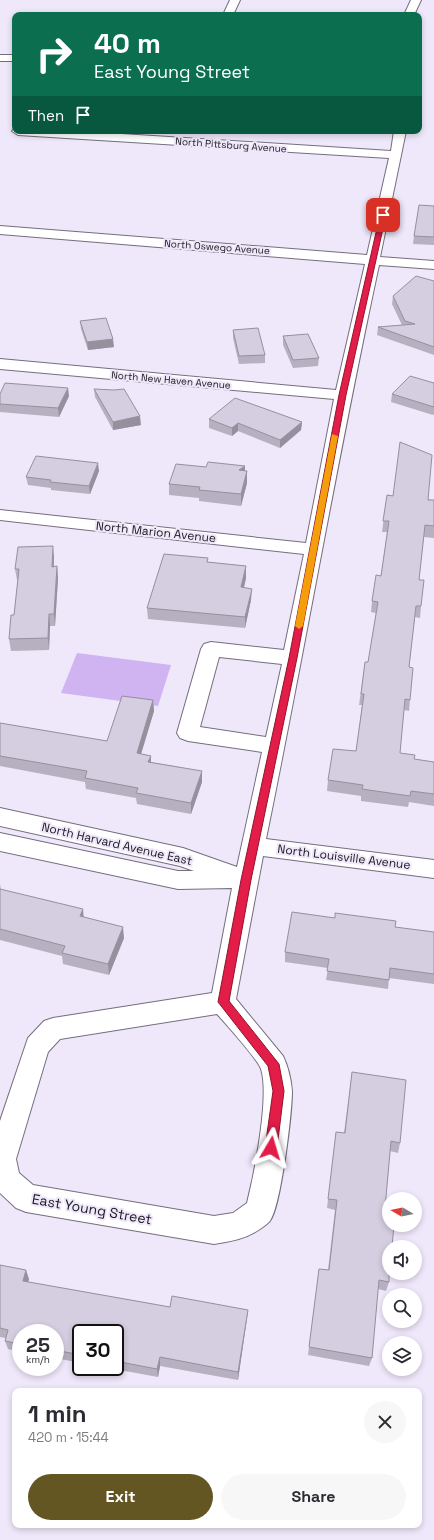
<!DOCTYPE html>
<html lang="en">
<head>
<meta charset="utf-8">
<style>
  :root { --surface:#fff; --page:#f7f7f7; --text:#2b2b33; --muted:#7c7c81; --accent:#635623 }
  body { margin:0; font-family:"Space Grotesk",sans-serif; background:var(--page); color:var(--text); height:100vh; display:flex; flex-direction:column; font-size:15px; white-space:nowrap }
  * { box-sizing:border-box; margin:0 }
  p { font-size:13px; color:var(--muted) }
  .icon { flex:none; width:22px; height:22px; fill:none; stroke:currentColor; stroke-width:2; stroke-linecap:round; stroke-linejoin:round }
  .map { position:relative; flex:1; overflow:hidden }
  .side { position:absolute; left:12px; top:1388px; width:410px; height:140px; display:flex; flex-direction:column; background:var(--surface); border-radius:8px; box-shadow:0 2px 6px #0003 }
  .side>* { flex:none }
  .banner { position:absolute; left:12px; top:12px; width:410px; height:122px; border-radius:8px; box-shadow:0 2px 6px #0003; background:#0b6e4f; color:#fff; overflow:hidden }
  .needle { width:26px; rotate:280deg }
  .controls { position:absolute; left:382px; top:1192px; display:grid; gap:8px }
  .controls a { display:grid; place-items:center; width:40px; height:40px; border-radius:50%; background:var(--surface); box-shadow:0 2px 6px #0003; font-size:20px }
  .speed { position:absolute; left:12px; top:1324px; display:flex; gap:8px; font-size:20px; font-weight:700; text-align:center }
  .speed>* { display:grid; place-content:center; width:52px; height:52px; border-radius:50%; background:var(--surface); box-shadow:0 2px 6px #0003; line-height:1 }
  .speed small { font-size:10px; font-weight:400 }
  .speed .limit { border:2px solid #111; border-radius:6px; background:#fff; color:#111 }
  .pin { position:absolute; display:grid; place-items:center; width:34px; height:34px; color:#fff; margin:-17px; border-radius:8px; box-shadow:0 2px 6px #0006 }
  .me { position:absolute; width:44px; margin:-22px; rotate:7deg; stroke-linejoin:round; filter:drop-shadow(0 0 3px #0008) }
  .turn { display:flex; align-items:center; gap:14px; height:84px; padding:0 16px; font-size:18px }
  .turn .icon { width:52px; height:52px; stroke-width:2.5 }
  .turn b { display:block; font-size:28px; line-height:34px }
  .then { display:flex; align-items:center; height:38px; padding:0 16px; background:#0003; gap:8px; font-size:15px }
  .round { display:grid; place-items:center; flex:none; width:42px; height:42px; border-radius:21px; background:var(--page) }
  .overview { display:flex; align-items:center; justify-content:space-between; height:68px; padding:0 16px }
  h1 { font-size:24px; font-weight:800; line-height:30px }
  .cta { display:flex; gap:8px; margin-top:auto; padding:8px 16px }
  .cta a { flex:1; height:46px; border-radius:24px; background:var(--accent); color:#fff; font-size:16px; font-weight:800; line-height:46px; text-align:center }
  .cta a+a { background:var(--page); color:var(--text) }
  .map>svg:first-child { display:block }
  .green { fill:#d0b4f2 }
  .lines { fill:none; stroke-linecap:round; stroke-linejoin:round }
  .minor-casing { stroke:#756e7f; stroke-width:2 }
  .minor { fill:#fff; fill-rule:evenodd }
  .wall { fill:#b7b0c1 }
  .shaded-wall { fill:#95909d }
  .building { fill:#d5cde0; stroke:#95909d }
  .route { fill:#e11d48; stroke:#92132f }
  .slow { fill:#f59e0b }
  .labels { text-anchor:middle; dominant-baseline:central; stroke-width:4; stroke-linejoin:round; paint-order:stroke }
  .far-street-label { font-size:10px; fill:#1b181f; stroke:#efe7fa }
  .street-label { font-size:12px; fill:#1b181f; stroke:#efe7fa }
  .near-street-label { font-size:14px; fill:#1b181f; stroke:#efe7fa }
</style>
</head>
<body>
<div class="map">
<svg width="434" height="1540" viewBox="0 0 434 1540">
  <rect width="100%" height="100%" fill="#efe7fa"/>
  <path class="green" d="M77,653L171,665L158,706L61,693Z"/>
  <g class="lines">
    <g class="minor-casing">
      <path id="minor" d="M230,0H240L233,15H223Z
        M411,0H421L414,15H404Z
        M0,55H15V61H0Z
        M15,128V131H74L391,151L394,131H406L380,257L434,261V269L379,265C338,455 305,648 266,839L434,860V878L263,856L236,999L283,1056C288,1066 291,1080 292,1091C292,1113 281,1206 270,1221C267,1224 263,1227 260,1229C245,1239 232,1241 214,1244L26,1212L16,1208L0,1193V1121L28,1038L44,1021L53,1018L212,993L232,888L178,889L0,851V833L178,871H194L180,866L0,826V808L183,848L237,867L262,752L188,741L180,738L177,733L201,649L204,644L211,642L284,650L304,554L0,520V510L306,543L334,399L0,369V359L336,390L365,264L0,234V226L367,255L389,158L18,135L12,131ZM219,657L282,664L266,737L200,727ZM217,1014C226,1024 258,1060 261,1069C270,1096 254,1175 247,1203L233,1213L214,1216L33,1185L19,1173L16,1159L48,1052L60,1039Z"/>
    </g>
    <use href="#minor" class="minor"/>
  </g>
  <path class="wall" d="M434,206V245L413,244L414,236Z
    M434,281V355L377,335L378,327L402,325L392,304L393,296Z
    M80,321L114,347L88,350L81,329Z
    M233,330L265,355V363L239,364L233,338Z
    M283,336L319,358L318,366L293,368L283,345Z
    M434,383V414L433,415L391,402L392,394Z
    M94,389L141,425L113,430L95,397Z
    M0,394L69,396L59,417L0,412Z
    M209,419L302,422L301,430L280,448L238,431L232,436L209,428Z
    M245,466V471H247V483L241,506L199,501V498L169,495V484L206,467Z
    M99,471L90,494L51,490V488L28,485L26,477Z
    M387,495L434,500V538L424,537L419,580L421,606L420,618L415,617L409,667L410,700L409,711L404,710L400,753L414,759L434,762V806L409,802L408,807L361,801V796L327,791L328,780L356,751L362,705H359L365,662H368L376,613L371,612L372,601L381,576L387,532H382Z
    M54,557V567L57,566L58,578L55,626H50L49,650L11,651L9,639L14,615L18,580H17L15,569Z
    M208,562L246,566V578L244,588L251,600L245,628L148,619L147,608Z
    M153,700L154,711L141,754L151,756V762L202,771V782L191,814L137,804L136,798L86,789L85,782L0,766V723L107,741Z
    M0,884L1,890L84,917L124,938L109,975L63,964L62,956L0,940Z
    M395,927L434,932V984L389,978L388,989L326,980L328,968L285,962V952Z
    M352,1072L400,1143L398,1153L390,1151L385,1208L389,1282L386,1291L378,1289L372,1358L369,1366L308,1355L319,1269L328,1270L335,1210L327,1208L336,1132L344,1133Z
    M0,1265L29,1279L28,1282L170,1307L248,1310L247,1318L238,1380L160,1366L158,1377L103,1367H115V1333H81V1363L55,1358V1333H21V1352L8,1349L5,1341L6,1338L0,1337Z"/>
  <path class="shaded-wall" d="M113,339L114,347L88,350L87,342Z
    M68,388L69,396L59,417L58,408Z
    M140,416L141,425L113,430V422Z
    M302,422L301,430L280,448V440Z
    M238,423V431L232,436V428Z
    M98,463L99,471L90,494L89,486Z
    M245,466V477L239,470Z
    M247,471V483L241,506V494Z
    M53,546L54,557L53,578L52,567Z
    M57,566L58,578L55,626L54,614Z
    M246,566V578L241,599V587Z
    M252,589L251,600L245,628V617Z
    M49,614L50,626L49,650L48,638Z
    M153,700L154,711L138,764L137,753Z
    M151,756V767L148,762Z
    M202,771V782L191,814V803Z
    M83,909L84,920L80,916Z
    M123,927L124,938L109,975L108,964Z
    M26,1270L29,1279L26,1290L23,1281Z
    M248,1310L247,1318L238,1380V1372Z
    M160,1357V1366L158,1377L157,1369Z"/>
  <path class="building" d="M419,205L434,206V237L414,236Z
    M416,276L434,281V347L378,327L415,324L405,321L393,296Z
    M106,318L113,339L87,342L80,321Z
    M258,328L265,355L239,356L233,330Z
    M308,334L319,358L293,360L283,336Z
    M410,376L434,383V407L392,394Z
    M5,383L68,388L58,408L0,404V394Z
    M94,389L114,390L124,389L140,416L113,422Z
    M235,398L302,422L280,440L238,423L232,428L209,419Z
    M400,442L432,455L428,500H434V526L425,525L419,580H424L421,606H416L409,667L413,668L410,700L405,699L400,753L415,755L414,759L434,762V794L411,791L410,796L362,789L363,785L328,780L333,749L356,751L364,694H361L365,662H368L378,602L372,601L376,575L381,576L389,521H383L387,495L393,496Z
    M36,456L98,463L89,486L50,482L51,480L26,477Z
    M208,462L245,466L239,470L247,471L241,494L199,490L200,487L169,484L176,464L206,467Z
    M53,546L52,567L57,566L54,614H49L48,638L9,639L11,615H14L19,569H15L18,547Z
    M164,554L208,558L207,562L246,566L241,587L252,589L245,617L147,608Z
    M122,696L153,700L137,753L151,756L148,762L202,771L191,803L136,793L138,788L85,778L87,771L0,756V723L107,741Z
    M0,889L83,909L80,916L123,927L108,964L62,953L65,946L0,929Z
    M292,912L335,918V913L396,921L395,927L434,932V974L390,968L389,980L327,971L329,959L285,952Z
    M352,1072L406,1080L400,1143L391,1141L385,1208H389V1225H394L392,1247H389V1282L379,1280L372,1358L309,1347L319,1269L329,1270L337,1200L328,1199L336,1132L345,1133Z
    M0,1265L26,1270L23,1281L170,1307L172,1296L248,1310L238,1372L160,1357L157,1369L115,1361V1333H81V1355L55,1350V1333H21V1344L5,1341L8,1330L0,1328Z"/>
  <path class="route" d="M383,213L386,215L346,395L297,658L251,880L229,1001L279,1064L284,1091L277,1148L275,1152L271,1153L267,1152L265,1148L273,1091L268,1066L218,1002L241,880L289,658L339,395L380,215Z"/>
  <path class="slow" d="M332,434L338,436L303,626L299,629L295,626Z"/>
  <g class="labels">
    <g class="far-street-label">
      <text transform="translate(231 145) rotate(4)">North Pittsburg Avenue</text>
      <text transform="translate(217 247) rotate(4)">North Oswego Avenue</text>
      <text transform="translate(171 380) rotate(5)">North New Haven Avenue</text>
    </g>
    <g class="street-label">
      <text transform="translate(156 532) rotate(6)">North Marion Avenue</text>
      <text transform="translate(117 844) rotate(13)">North Harvard Avenue East</text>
      <text transform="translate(344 857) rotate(7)">North Louisville Avenue</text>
    </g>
    <g class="near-street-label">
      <text transform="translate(92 1209) rotate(10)">East Young Street</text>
    </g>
  </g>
</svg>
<div class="controls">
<a><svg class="needle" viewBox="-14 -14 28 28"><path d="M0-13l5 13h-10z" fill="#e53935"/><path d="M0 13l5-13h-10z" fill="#7c7c81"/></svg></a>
<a><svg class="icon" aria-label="sound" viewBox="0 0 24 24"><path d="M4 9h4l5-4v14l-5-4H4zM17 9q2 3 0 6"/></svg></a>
<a><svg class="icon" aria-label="search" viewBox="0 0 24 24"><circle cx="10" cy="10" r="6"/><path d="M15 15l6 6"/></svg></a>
<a><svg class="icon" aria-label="layers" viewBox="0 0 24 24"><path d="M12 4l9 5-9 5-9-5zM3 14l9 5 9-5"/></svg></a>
</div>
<div class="speed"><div>25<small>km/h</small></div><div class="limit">30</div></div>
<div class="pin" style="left:383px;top:215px;background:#d93025"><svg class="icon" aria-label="arrive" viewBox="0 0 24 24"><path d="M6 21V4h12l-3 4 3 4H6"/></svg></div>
<svg class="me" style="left:271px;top:1148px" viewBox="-20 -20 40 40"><path d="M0-17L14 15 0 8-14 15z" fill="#e11d48" stroke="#fff" stroke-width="4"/></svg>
<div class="banner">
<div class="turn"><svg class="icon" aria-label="right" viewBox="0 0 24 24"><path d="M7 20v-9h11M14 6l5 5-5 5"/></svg><div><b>40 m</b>East Young Street</div></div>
<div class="then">Then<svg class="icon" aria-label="arrive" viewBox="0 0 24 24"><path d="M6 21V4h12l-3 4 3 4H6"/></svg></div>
</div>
<section class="side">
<div class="overview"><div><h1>1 min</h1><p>420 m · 15:44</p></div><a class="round"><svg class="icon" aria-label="close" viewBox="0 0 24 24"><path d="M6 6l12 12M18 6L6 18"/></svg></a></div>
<div class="cta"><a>Exit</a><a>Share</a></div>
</section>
</div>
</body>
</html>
